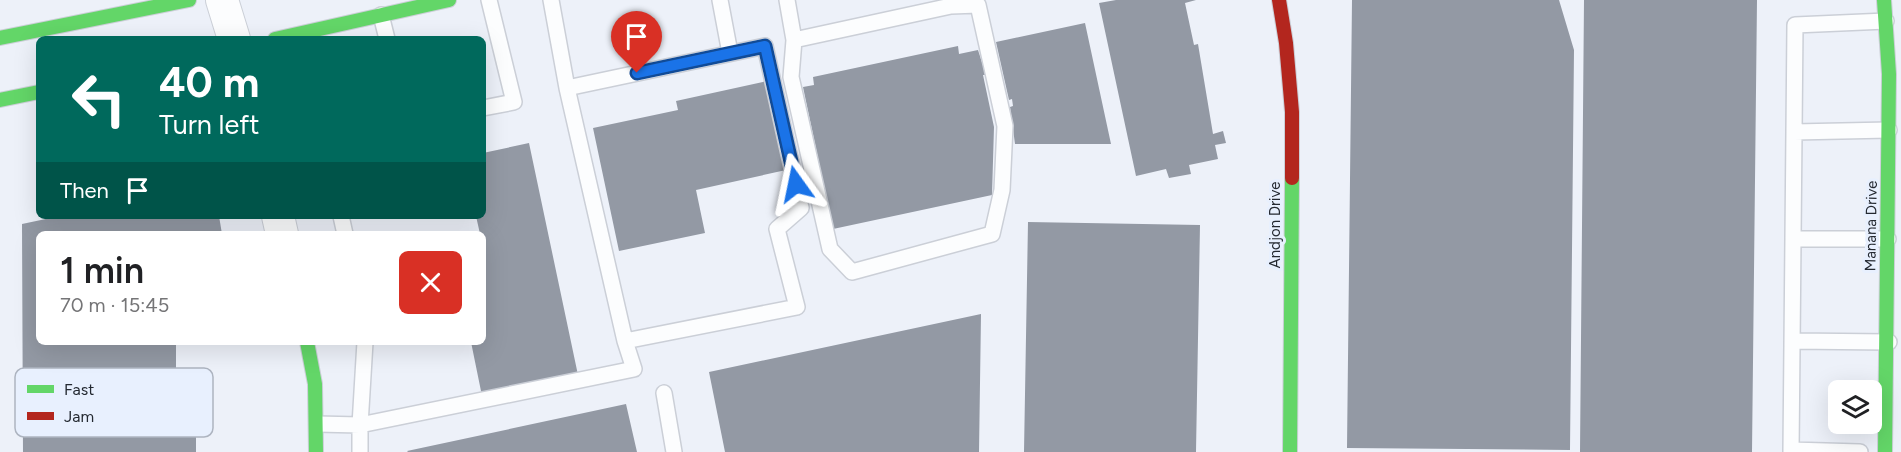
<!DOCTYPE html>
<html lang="en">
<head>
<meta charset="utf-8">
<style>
  :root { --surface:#fff; --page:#f6f6f6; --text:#202124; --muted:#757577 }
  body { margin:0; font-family:Figtree,sans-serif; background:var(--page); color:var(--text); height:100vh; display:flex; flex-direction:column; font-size:22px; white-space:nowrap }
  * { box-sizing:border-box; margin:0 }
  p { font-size:20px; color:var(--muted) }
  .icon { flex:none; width:33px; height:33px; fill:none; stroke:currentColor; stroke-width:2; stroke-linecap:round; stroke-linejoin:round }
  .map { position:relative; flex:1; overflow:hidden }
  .panel { position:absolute; left:36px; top:231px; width:450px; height:114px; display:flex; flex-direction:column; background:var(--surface); border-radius:9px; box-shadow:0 6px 24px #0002 }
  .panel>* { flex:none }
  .banner { position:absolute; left:36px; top:36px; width:450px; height:183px; border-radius:9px; box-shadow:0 6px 24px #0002; background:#00695c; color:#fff; overflow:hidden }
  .tools { position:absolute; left:1828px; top:380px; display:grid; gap:12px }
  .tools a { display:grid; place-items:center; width:54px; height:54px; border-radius:9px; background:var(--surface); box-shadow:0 6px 24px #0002; font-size:30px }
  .pin { position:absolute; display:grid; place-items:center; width:51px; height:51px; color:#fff; margin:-62px -26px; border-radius:50% 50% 50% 0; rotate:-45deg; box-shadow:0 0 6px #0007 }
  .pin .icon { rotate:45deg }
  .me { position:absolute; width:66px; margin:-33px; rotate:348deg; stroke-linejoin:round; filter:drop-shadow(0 0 4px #0008) }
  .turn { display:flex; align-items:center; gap:21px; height:126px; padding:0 24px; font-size:27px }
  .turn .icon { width:78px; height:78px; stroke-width:2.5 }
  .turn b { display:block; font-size:42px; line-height:51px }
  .then { display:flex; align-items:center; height:57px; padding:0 24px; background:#0003; gap:12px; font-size:22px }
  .round { display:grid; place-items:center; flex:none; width:63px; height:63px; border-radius:9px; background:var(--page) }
  .head { display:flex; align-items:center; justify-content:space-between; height:102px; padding:0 24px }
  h1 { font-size:36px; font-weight:600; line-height:45px }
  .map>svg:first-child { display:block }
  .building { fill:#9399a4 }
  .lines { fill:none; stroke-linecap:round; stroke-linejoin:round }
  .lane-casing { stroke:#cbcfd7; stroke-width:18 }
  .street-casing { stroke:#cbcfd7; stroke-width:34 }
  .fast-casing { stroke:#cbcfd7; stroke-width:16 }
  .jam-casing { stroke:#cbcfd7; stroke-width:16 }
  .lane { stroke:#fcfdfe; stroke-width:15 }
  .street { stroke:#fcfdfe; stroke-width:32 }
  .fast { stroke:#63d668; stroke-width:14 }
  .jam { stroke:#b3261e; stroke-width:14 }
  .route-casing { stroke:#114b97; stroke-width:15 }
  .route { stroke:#1a73e8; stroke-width:10 }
  .labels { text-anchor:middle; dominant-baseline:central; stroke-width:6; stroke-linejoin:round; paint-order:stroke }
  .street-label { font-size:15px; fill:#242931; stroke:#e8f0fe }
  .key { fill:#e8f0fe; stroke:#adb4c0; stroke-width:1.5 }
  .key-label { font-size:16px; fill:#242931 }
</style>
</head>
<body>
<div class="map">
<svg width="1901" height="452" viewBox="0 0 1901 452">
  <rect width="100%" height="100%" fill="#edf1f9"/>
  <path class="building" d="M1116,0H1196L1185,3L1194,45L1198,44L1213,134L1223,131L1226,143L1215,145L1218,159L1189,165L1191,174L1169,178L1166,169L1136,176L1099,3Z
    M1352,0H1559L1574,50L1570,450L1347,448Z
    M1584,0H1757L1752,452H1580Z
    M1085,23L1111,144H1015L1010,107L1013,106L1012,99L1009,100L996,42Z
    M958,46L959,54L978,50L986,75H983L994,127L992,195L833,229L803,87L814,85L813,77Z
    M767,81L786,170L696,190L705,233L619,251L593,128L678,110L676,101Z
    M529,143L578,375L482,396L471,342H483L484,255L483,234H480L476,216H483V153Z
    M60,216H219L222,234H39V342H176V395H201V437H196V452H23L22,224Z
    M1028,222L1200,225L1196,452H1024Z
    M981,314L979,452H725L709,372Z
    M626,404L637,452H408L407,451Z"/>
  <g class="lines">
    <g class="lane-casing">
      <path id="lane" d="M720,0L730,53
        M787,0L794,40L791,77L830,249L852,272L992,234L1002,190L1005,126L978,5L951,6L794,40
        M381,15L387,39
        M567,88L765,46L801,208L777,229L797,307L625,341
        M483,108L514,102L489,0
        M1794,132L1889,130
        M341,216L345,234
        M1794,239H1888
        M1792,341L1889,342
        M365,342L360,425L634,369L625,341L567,88L551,0
        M664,393L674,452
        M317,424L360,425V452
        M1791,450L1860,452
        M1791,452L1795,25L1886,21"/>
    </g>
    <g class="street-casing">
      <path id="street" d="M222,0L234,39
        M278,216L282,234"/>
    </g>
    <g class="fast-casing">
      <path id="fast" d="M1884,0L1889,74L1885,452
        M0,38L189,0
        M275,39L449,0
        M0,100L39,92
        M307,342L315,384L316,452
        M1290,452L1292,178"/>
    </g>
    <g class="jam-casing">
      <path id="jam" d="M1279,0L1286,43L1292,112V178"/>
    </g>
    <use href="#lane" class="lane"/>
    <use href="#street" class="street"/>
    <use href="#fast" class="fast"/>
    <use href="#jam" class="jam"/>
  </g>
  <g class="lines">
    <g class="route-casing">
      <path id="route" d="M637,73L765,46L796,184"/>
    </g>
    <use href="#route" class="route"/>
  </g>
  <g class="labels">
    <g class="street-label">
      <text transform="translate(1275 225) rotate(-90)">Andjon Drive</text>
      <text transform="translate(1871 226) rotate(-89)">Manana Drive</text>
    </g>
  </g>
  <rect x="15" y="368" width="198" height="69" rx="9" class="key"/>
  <rect x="27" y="385" width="27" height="8" fill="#63d668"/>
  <rect x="27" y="412" width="27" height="8" fill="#b3261e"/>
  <g class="key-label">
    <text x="64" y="395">Fast</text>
    <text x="64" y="422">Jam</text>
  </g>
</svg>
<div class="tools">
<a><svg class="icon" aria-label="layers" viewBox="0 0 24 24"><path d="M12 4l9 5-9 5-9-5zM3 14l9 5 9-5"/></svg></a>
</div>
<div class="pin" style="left:637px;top:73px;background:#d93025"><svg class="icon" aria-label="arrive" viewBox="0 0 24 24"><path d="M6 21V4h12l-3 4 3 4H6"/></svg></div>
<svg class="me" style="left:796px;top:184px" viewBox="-20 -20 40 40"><path d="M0-17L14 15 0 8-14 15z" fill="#1a73e8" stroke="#fff" stroke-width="4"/></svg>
<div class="banner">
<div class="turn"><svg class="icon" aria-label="left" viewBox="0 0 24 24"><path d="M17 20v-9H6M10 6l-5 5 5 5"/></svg><div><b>40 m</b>Turn left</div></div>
<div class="then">Then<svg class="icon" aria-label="arrive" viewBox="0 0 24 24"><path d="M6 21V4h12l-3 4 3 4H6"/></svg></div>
</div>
<section class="panel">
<div class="head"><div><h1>1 min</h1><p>70 m · 15:45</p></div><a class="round" style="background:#d93025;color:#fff"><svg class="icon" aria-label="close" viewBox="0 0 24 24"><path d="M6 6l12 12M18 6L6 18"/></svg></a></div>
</section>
</div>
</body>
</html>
